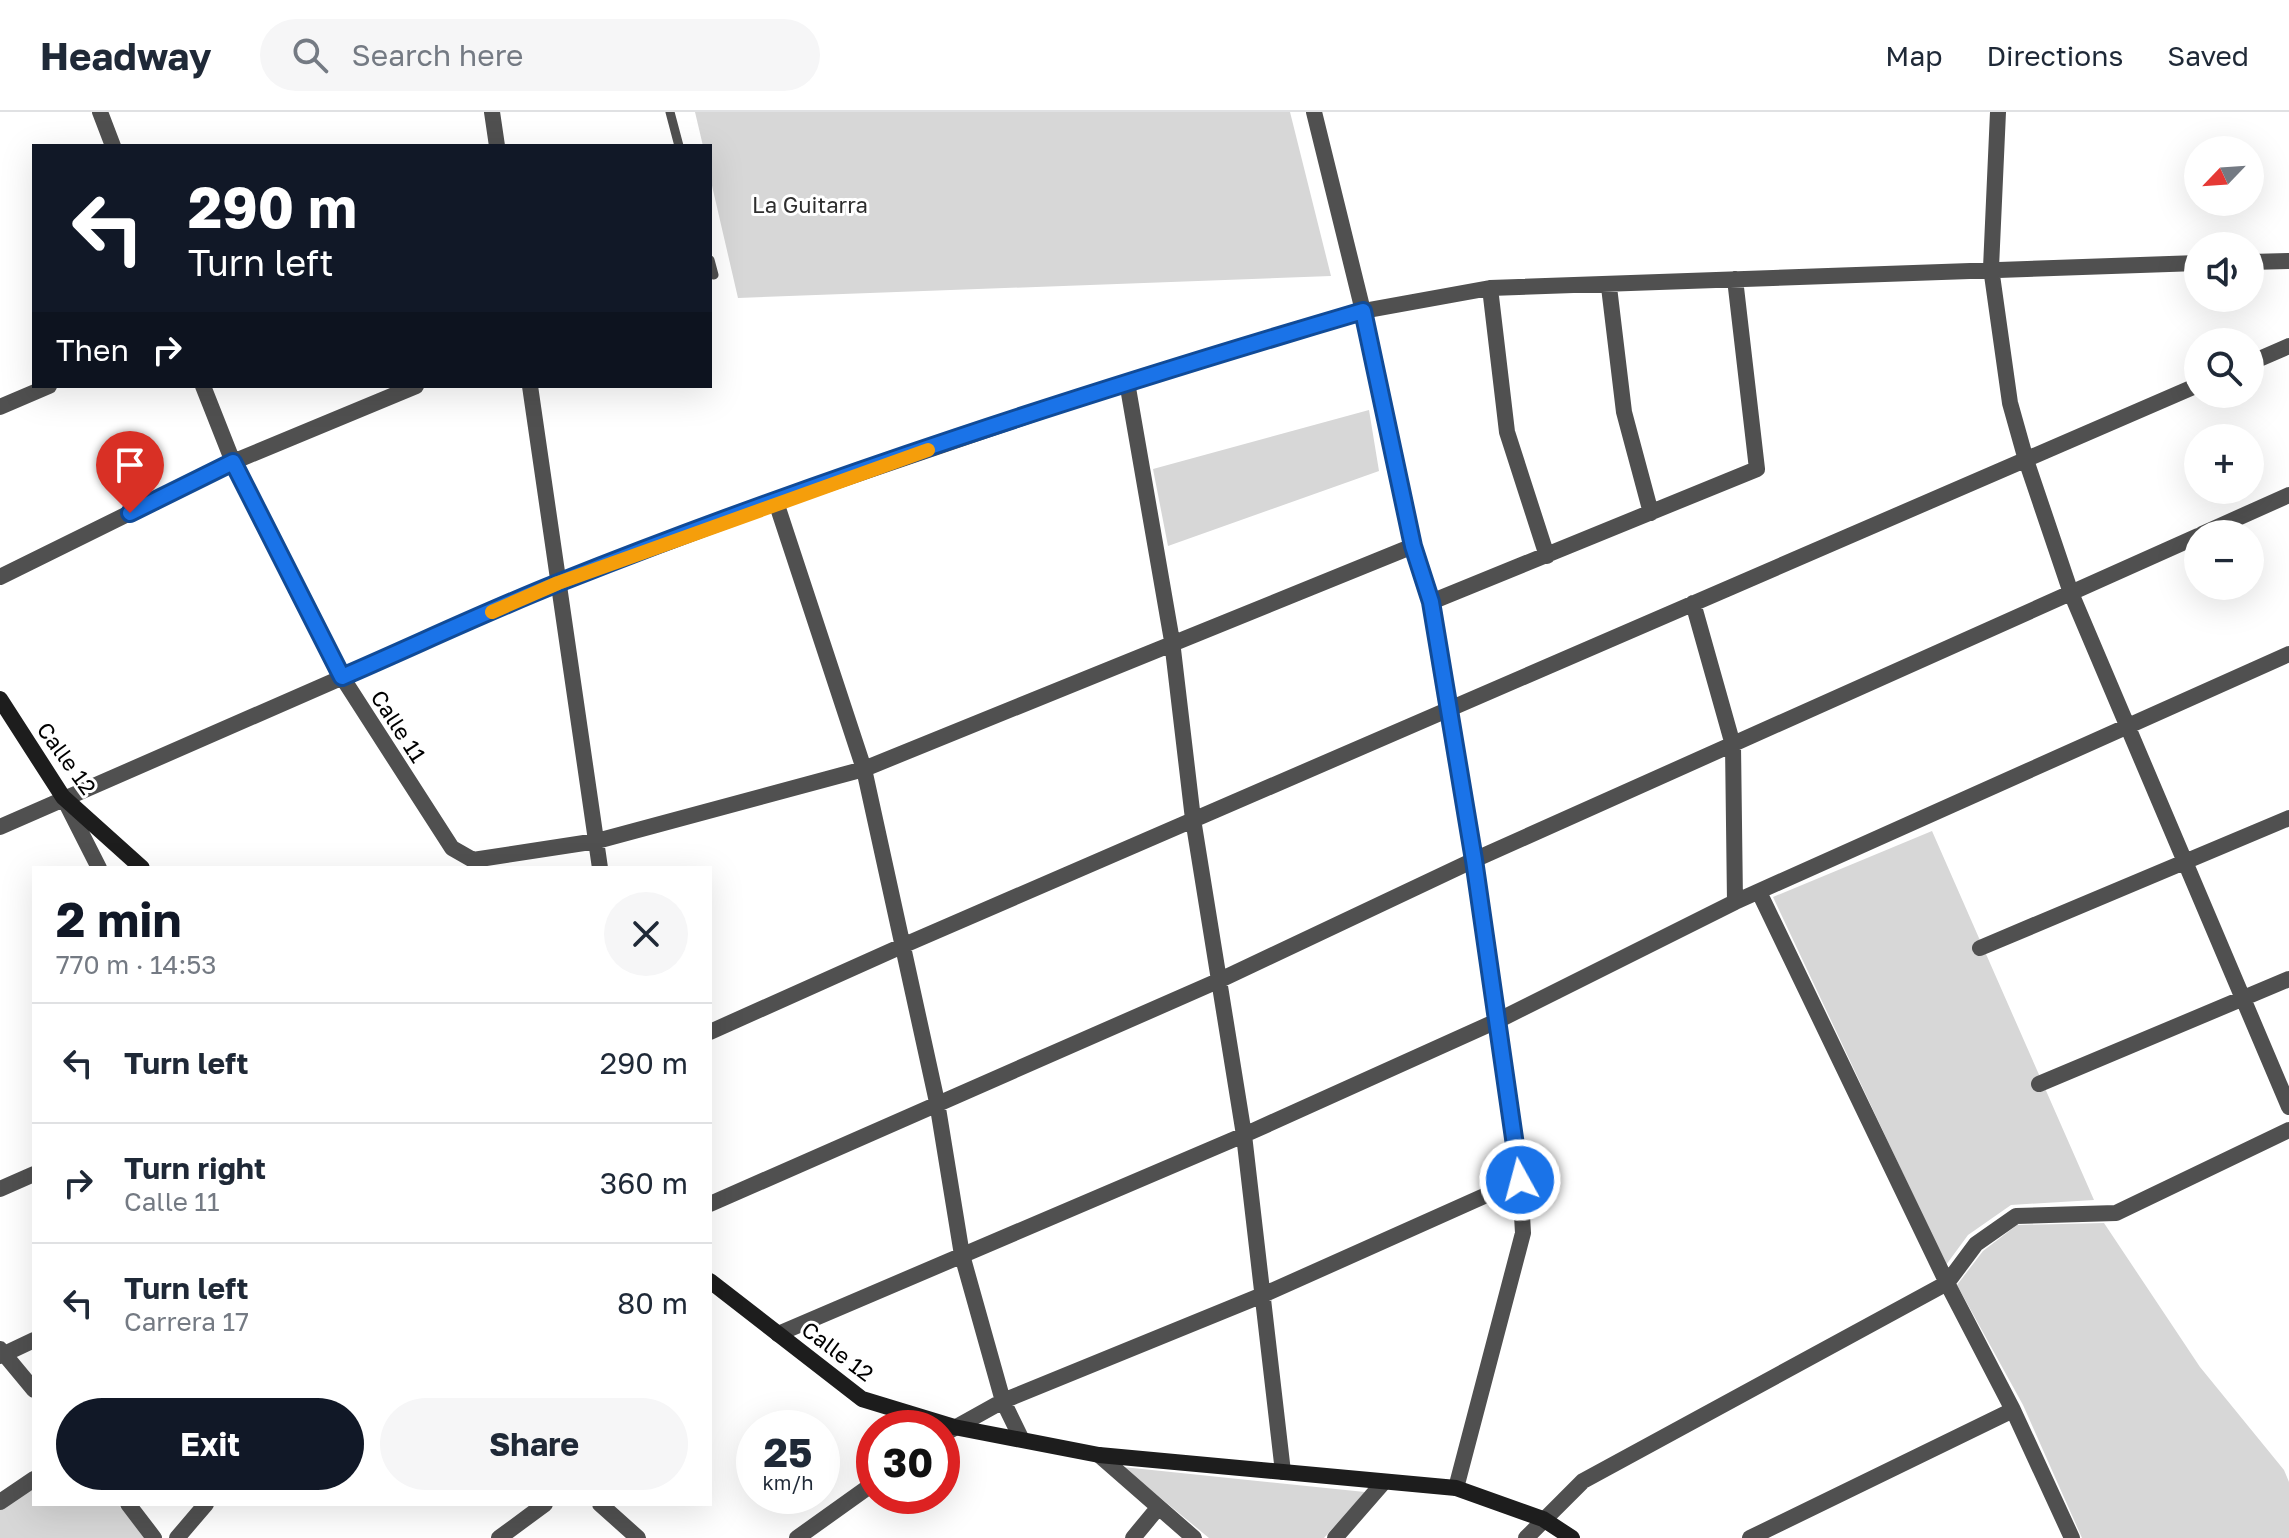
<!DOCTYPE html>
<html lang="en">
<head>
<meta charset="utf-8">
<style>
  :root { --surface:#fff; --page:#f6f6f7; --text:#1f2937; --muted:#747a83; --line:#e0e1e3; --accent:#111827 }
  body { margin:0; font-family:"Golos Text",sans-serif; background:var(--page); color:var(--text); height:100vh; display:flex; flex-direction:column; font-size:30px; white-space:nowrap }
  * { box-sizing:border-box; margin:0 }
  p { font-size:26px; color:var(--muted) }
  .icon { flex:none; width:44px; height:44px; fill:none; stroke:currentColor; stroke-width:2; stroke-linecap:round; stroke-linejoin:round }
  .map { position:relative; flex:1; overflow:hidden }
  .details { position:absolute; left:32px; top:754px; width:680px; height:640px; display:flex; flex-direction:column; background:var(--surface); border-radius:0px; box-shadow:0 8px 32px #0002 }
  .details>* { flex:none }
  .hud { position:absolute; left:32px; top:32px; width:680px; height:244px; border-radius:0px; box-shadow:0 8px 32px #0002; background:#111827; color:#fff; overflow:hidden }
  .needle { width:52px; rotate:245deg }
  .controls { position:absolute; left:2184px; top:24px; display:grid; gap:16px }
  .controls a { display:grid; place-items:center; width:80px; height:80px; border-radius:50%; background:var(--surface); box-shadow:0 8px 32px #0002; font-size:40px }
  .speed { position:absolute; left:736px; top:1298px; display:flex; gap:16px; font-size:40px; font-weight:700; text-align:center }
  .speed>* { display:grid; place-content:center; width:104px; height:104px; border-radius:50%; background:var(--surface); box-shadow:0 8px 32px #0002; line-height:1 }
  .speed small { font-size:20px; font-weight:400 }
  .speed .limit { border:12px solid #d22; background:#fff; color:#111 }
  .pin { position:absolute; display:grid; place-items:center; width:68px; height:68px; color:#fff; margin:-82px -34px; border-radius:50% 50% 50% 0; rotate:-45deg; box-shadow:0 0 8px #0007 }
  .pin .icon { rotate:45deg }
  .me { position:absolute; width:88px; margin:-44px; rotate:353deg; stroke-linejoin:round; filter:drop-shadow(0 0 6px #0008) }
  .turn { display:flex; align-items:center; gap:28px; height:168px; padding:0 24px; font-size:36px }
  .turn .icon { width:104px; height:104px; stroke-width:2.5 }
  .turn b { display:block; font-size:56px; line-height:68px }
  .then { display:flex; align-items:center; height:76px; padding:0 24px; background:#0003; gap:16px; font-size:30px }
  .round { display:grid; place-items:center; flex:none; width:84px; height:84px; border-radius:42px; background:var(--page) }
  .headline { display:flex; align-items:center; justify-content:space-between; height:136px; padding:0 24px }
  h1 { font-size:48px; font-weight:700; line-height:60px; color:var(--accent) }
  .action { display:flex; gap:16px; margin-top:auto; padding:16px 24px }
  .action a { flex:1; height:92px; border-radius:48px; background:var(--accent); color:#fff; font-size:32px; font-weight:700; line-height:92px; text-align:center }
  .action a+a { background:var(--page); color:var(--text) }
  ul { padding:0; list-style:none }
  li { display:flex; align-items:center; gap:24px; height:120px; padding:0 24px; border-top:2px solid var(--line) }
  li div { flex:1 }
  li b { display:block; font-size:30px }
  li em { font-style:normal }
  header { display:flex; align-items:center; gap:48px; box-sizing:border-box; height:112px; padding:0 40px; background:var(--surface); border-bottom:2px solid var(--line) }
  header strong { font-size:38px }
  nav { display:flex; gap:44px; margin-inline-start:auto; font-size:28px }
  .search { width:560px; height:72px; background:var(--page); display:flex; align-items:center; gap:20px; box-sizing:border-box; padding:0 28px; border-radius:44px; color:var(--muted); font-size:30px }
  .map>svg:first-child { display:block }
  .green { fill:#d7d7d7 }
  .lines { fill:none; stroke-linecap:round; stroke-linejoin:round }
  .service { stroke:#505050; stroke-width:9 }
  .minor { stroke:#505050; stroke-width:16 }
  .secondary { stroke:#1d1d1d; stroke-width:16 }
  .route-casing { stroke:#114b97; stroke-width:20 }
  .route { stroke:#1a73e8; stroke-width:14 }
  .slow { stroke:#f59e0b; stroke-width:14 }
  .labels { text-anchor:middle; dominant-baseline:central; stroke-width:6; stroke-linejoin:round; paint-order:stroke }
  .park-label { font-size:22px; fill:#2e2e2e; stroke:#fff }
  .street-label { font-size:22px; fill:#000; stroke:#fff }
</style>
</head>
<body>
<header>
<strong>Headway</strong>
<div class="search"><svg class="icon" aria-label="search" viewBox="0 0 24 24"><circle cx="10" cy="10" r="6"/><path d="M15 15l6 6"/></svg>Search here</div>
<nav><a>Map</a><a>Directions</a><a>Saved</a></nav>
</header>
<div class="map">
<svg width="2289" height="1426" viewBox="0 0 2289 1426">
  <rect width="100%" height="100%" fill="#fff"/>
  <path class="green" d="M695,0H1290L1331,164L738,186L710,65V34H703Z
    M1369,298L1379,359L1168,434L1153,357Z
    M1932,719L2094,1088L2011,1093L1968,1123L1946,1153L1773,785Z
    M2104,1111L2200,1255L2284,1358L2289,1370V1426H2082L2023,1293L1957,1173L1983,1139L2017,1113Z
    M1123,1355L1365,1380L1324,1426H1209Z
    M34,1376V1392H118L144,1426H0V1398Z"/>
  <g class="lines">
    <path class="service" d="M670,0L679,34
      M710,148L714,163"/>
    <path class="minor" d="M100,0L113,34
      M492,0L497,34
      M1314,0L1363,199L1413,434L1431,490L1474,748L1520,1068L1523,1121L1456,1376
      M1998,0L1991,156L2010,291L2026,348L2071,481L2289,995
      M2250,150L2289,149
      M1609,175L1624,300L1651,401
      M1490,176L1507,320L1547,444
      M2250,251L2289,234
      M1127,270L1172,529L1193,707L1244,1023L1283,1360
      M203,274L233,350L342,565L452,736L473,748L597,729L864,657L1413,434
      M530,274L600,756
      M0,295L49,274
      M776,390L864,657L937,990L962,1143L1003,1289L1021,1326
      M2202,422L2289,383
      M0,465L233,350L416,274
      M1431,490L1757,357L1735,167
      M1693,491L1733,633L1735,790
      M64,687L99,756
      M0,715L558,471L776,390L1127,270L1363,199L1490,176L2198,151
      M1759,780L1947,1171L2013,1298L2072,1426
      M1980,836L2289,706
      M710,920L902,834L2198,273
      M2039,972L2289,867
      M0,1077L34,1062
      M710,1092L1220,868L1474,748L2198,424
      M778,1222L1244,1023L1499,908L1735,790L2289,542
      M0,1237L34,1278
      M0,1244L34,1228
      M942,1323L1003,1289L1265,1182L1520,1068
      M1099,1343L1194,1426
      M0,1390L34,1367
      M128,1392L154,1426
      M600,1392L638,1426
      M177,1426L206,1392
      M499,1426L545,1392
      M797,1426L874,1371
      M1133,1426L1157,1397
      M1335,1426L1383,1371
      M1526,1426L1583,1369L1947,1171L1976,1132L2016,1104L2116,1101L2289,1018
      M1750,1426L2013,1298"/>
    <path class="secondary" d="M0,587L63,685L142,756
      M710,1169L862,1287L954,1315L1099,1343L1456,1376L1543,1407L1572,1426"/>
  </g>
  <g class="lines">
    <g class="route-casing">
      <path id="route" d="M130,401L233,350L342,565C414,534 485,500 558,471C821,366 1092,279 1363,199L1413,434L1431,490L1474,748L1520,1068"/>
    </g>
    <use href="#route" class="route"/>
    <path class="slow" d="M492,500L558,471L928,338"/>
  </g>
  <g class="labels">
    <g class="park-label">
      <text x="810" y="92">La Guitarra</text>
    </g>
    <g class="street-label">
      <text transform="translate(399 614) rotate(57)">Calle 11</text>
      <text transform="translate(67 646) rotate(54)">Calle 12</text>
      <text transform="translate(838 1239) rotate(37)">Calle 12</text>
    </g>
  </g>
</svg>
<div class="controls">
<a><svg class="needle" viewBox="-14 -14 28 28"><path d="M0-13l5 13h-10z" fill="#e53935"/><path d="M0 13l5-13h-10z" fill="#747a83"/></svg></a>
<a><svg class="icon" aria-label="sound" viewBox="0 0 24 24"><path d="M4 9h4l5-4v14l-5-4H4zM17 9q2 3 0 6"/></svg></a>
<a><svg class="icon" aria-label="search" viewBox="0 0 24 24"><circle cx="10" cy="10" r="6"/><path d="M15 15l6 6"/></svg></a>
<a>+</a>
<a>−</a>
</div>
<div class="speed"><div>25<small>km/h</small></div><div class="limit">30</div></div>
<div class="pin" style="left:130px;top:401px;background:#d93025"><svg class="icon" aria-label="arrive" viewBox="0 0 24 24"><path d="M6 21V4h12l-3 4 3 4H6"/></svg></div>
<svg class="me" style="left:1520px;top:1068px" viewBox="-20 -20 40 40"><circle r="17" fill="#1a73e8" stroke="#fff" stroke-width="3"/><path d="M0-11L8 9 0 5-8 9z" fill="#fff"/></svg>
<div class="hud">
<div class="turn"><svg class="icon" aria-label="left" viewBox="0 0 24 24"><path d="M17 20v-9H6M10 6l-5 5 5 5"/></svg><div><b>290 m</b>Turn left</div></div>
<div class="then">Then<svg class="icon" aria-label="right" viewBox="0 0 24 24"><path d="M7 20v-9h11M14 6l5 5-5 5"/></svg></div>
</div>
<section class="details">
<div class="headline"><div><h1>2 min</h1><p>770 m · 14:53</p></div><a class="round"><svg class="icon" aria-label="close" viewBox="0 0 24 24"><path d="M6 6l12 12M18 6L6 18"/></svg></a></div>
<ul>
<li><svg class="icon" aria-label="left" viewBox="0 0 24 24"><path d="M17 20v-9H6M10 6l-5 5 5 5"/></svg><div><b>Turn left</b></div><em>290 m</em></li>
<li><svg class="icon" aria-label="right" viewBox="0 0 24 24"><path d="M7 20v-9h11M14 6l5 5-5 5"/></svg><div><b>Turn right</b><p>Calle 11</p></div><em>360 m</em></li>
<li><svg class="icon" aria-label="left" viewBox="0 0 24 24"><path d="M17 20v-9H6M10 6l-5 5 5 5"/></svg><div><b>Turn left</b><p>Carrera 17</p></div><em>80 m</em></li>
</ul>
<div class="action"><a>Exit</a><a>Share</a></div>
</section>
</div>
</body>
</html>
